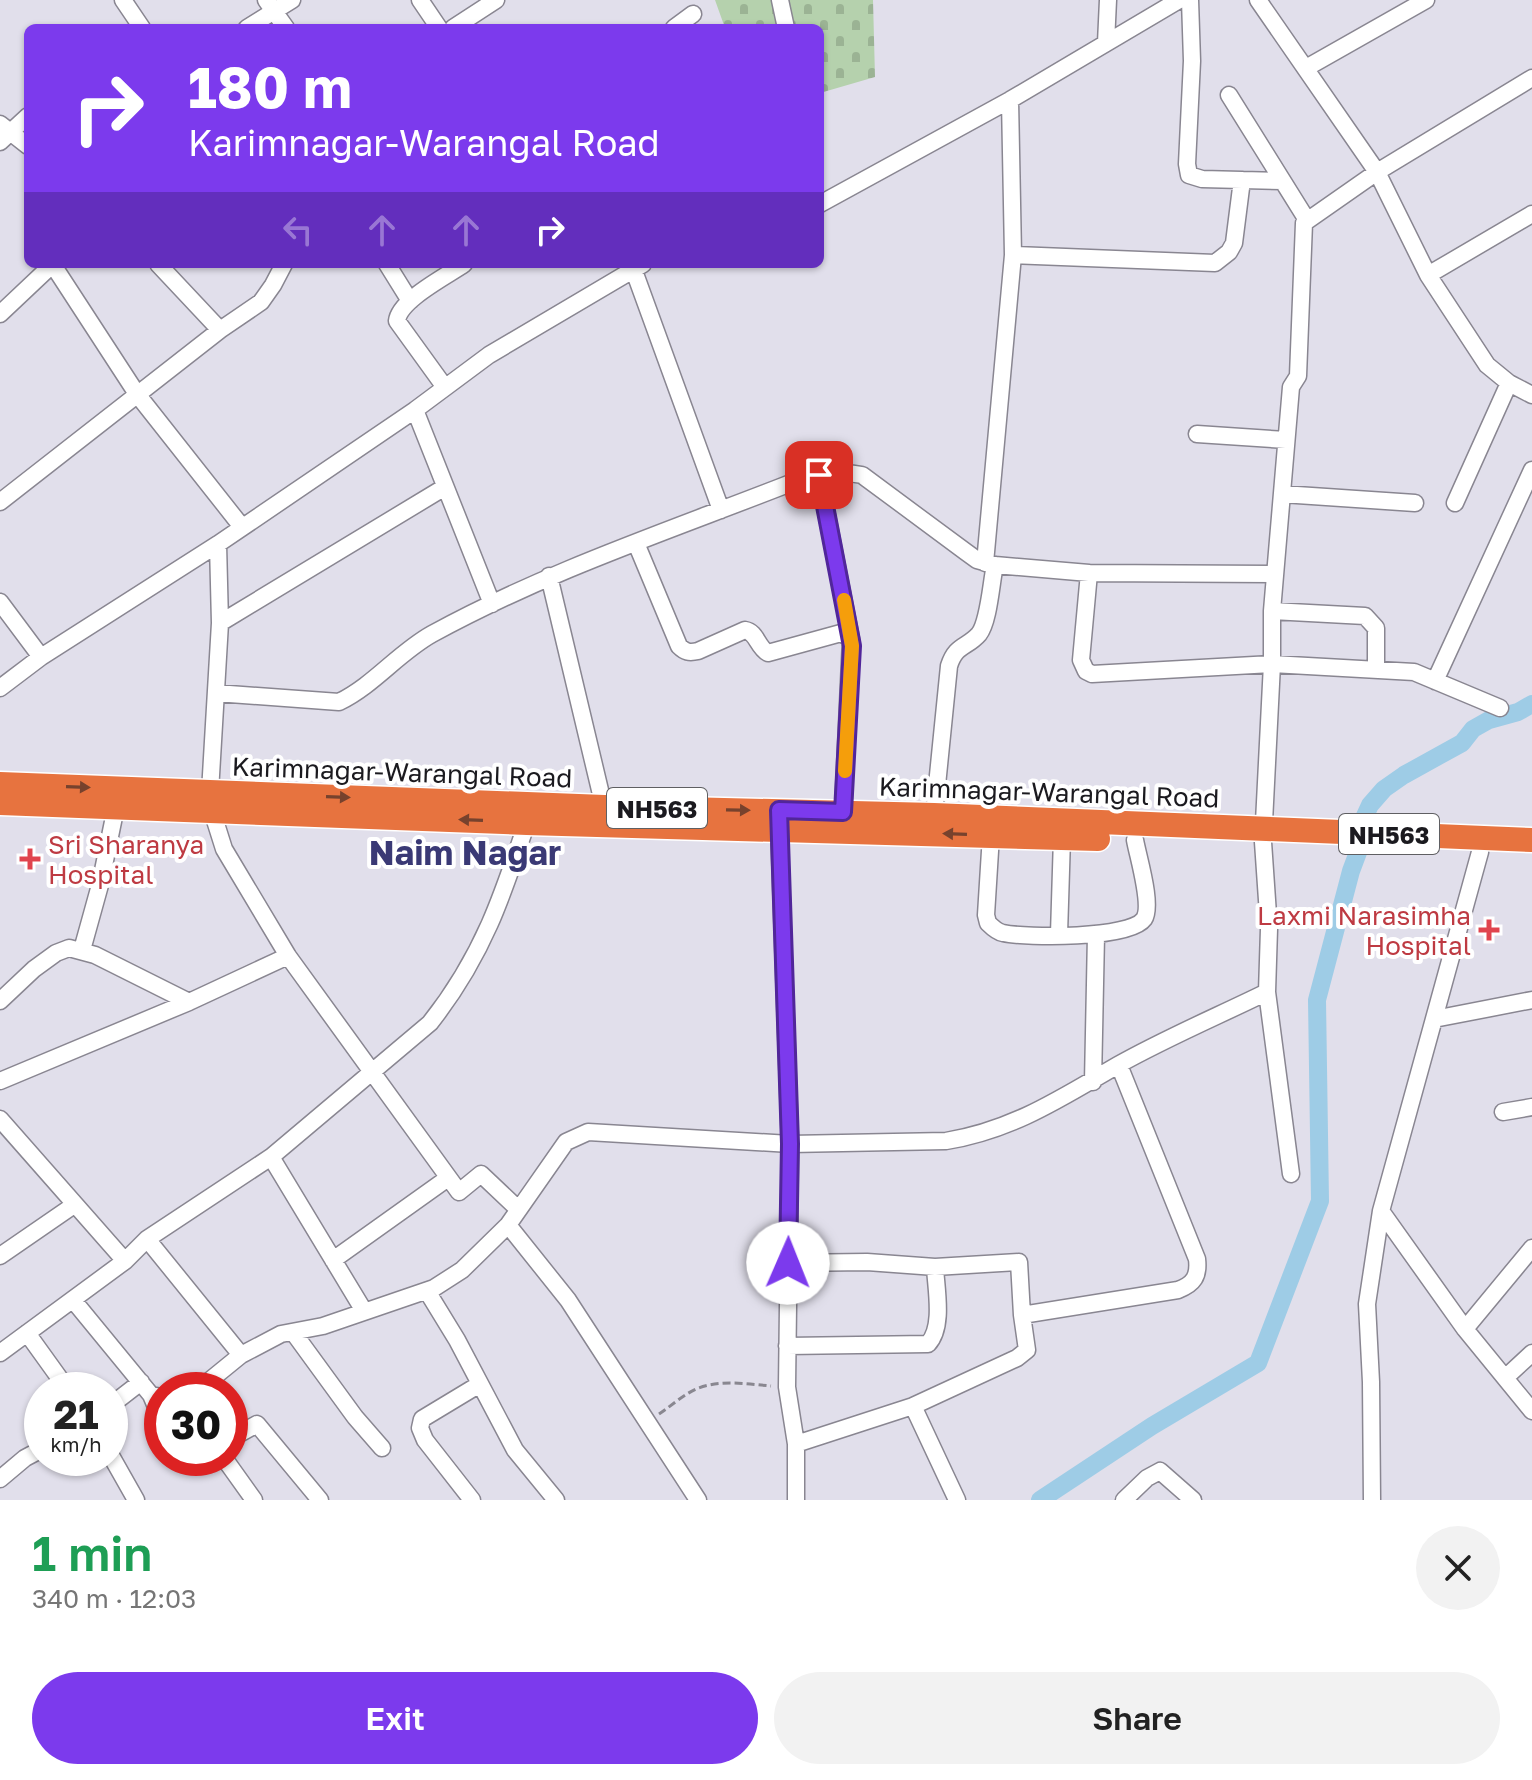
<!DOCTYPE html>
<html lang="en">
<head>
<meta charset="utf-8">
<style>
  :root { --surface:#fff; --page:#f2f2f2; --text:#222; --muted:#767676; --accent:#7c3aed }
  body { margin:0; font-family:"Golos Text",sans-serif; background:var(--page); color:var(--text); height:100vh; display:flex; flex-direction:column; font-size:30px; white-space:nowrap }
  * { box-sizing:border-box; margin:0 }
  p { font-size:26px; color:var(--muted) }
  .icon { flex:none; width:44px; height:44px; fill:none; stroke:currentColor; stroke-width:2; stroke-linecap:round; stroke-linejoin:round }
  .map { position:relative; height:1500px; overflow:hidden }
  .panel { display:flex; flex-direction:column; background:var(--surface); flex:1 }
  .panel>* { flex:none }
  .banner { position:absolute; left:24px; top:24px; width:800px; height:244px; border-radius:12px; box-shadow:0 2px 6px #0004; background:#7c3aed; color:#fff; overflow:hidden }
  .speed { position:absolute; left:24px; top:1372px; display:flex; gap:16px; font-size:40px; font-weight:700; text-align:center }
  .speed>* { display:grid; place-content:center; width:104px; height:104px; border-radius:50%; background:var(--surface); box-shadow:0 2px 6px #0004; line-height:1 }
  .speed small { font-size:20px; font-weight:400 }
  .speed .limit { border:12px solid #d22; background:#fff; color:#111 }
  .pin { position:absolute; display:grid; place-items:center; width:68px; height:68px; color:#fff; margin:-34px; border-radius:16px; box-shadow:0 4px 12px #0006 }
  .me { position:absolute; width:88px; margin:-44px; rotate:1deg; stroke-linejoin:round; filter:drop-shadow(0 0 6px #0008) }
  .turn { display:flex; align-items:center; gap:28px; height:168px; padding:0 32px; font-size:36px }
  .turn .icon { width:104px; height:104px; stroke-width:2.5 }
  .turn b { display:block; font-size:56px; line-height:68px }
  .lanes { display:flex; align-items:center; height:76px; padding:0 32px; background:#0003; justify-content:center; gap:40px; direction:ltr }
  .lanes .off { opacity:.35 }
  .round { display:grid; place-items:center; flex:none; width:84px; height:84px; border-radius:42px; background:var(--page) }
  .headline { display:flex; align-items:center; justify-content:space-between; height:136px; padding:0 32px }
  h1 { font-size:48px; font-weight:600; line-height:60px; color:#1e9e55 }
  .action { display:flex; gap:16px; margin-top:auto; padding:16px 32px }
  .action a { flex:1; height:92px; border-radius:48px; background:var(--accent); color:#fff; font-size:32px; font-weight:600; line-height:92px; text-align:center }
  .action a+a { background:var(--page); color:var(--text) }
  .map>svg:first-child { display:block }
  .cemetery { fill:url(#cemetery-stones) }
  .lines { fill:none; stroke-linecap:round; stroke-linejoin:round }
  .canal { stroke:#9ecce6; stroke-width:18 }
  .minor-casing { stroke:#898691; stroke-width:19 }
  .highway-casing { stroke:#fff; stroke-width:27 }
  .path { stroke:#898790; stroke-width:3; stroke-dasharray:8 4; stroke-linecap:butt }
  .minor { stroke:#fff; stroke-width:16 }
  .highway { stroke:#e7733f; stroke-width:24 }
  .oneway { fill:#77422d }
  .route-casing { stroke:#51269a; stroke-width:20 }
  .route { stroke:#7c3aed; stroke-width:14 }
  .slow { stroke:#f59e0b; stroke-width:14 }
  .health-dot { fill:#e0444e; stroke:#fff; stroke-width:3 }
  .labels { text-anchor:middle; dominant-baseline:central; stroke-width:8; stroke-linejoin:round; paint-order:stroke }
  .shield { fill:#fff; stroke:#5f5f62; stroke-width:2 }
  .shield-label { font-size:24px; font-weight:bold; fill:#1b1a1f }
  .street-label { font-size:26px; fill:#1b1a1f; stroke:#fff }
  .health-label { font-size:26px; fill:#be3a42; stroke:#fff; text-anchor:start }
  .district-label { font-size:34px; font-weight:bold; fill:#3a3975; stroke:#fff }
</style>
</head>
<body>
<div class="map">
<svg width="1532" height="1500" viewBox="0 0 1532 1500">
  <defs>
    <pattern id="cemetery-stones" width="16" height="16" patternUnits="userSpaceOnUse" patternTransform="scale(2)"><rect width="16" height="16" fill="#b5d1ad"/><path d="M2 7V4a2 2 0 0 1 4 0v3zM10 15v-3a2 2 0 0 1 4 0v3z" fill="#9bb394"/></pattern>
  </defs>
  <rect width="100%" height="100%" fill="#e1dfeb"/>
  <path class="cemetery" d="M715,0H873L875,77L820,93V28H725Z"/>
  <g class="lines">
    <path class="canal" d="M1040,1500L1152,1426L1258,1363L1320,1201L1317,1000L1351,871L1363,839L1364,818L1370,805L1384,789L1404,775L1462,743L1473,729L1489,720L1518,712L1532,704"/>
    <g class="minor-casing">
      <path id="minor" d="M123,0L142,28
        M266,0L286,28
        M420,0L439,28
        M780,0L786,28
        M1190,0L1192,61L1187,164L1189,175L1202,179L1282,181
        M1258,0L1377,172L1428,275L1487,365L1509,383L1532,395
        M247,28L292,0
        M453,28L496,0
        M674,28L693,14
        M1106,43L1108,0
        M1306,68L1426,0
        M1229,95L1307,220
        M1010,100L1013,255L1215,263L1229,252L1234,243L1242,180
        M0,124L28,146
        M0,142L28,116
        M820,204L1010,100L1179,0
        M158,264L220,330
        M387,264L410,301
        M53,265L137,394L242,527
        M633,268L721,510
        M1428,275L1532,214
        M0,314L53,264
        M444,386L397,321C399,300 447,276 464,264
        M415,410L492,604
        M1197,434L1286,440
        M819,475L851,639
        M1282,494L1415,503
        M0,502L220,330L261,302L273,285L284,264
        M1455,503L1509,383
        M636,543L679,646C685,652 689,653 698,651L745,630C757,632 757,647 768,653L841,633L851,639L843,812
        M985,563L1013,255
        M1089,573L1081,660L1086,671L1092,674L1272,664L1414,672L1500,708
        M549,576L604,807
        M0,602L41,657
        M1272,611L1365,616L1376,628V670
        M220,623L445,487
        M1435,681L1532,470
        M0,688L41,657L218,544L415,410L489,355L643,264
        M216,693L339,702C374,685 398,653 432,634C549,570 677,528 801,479C821,475 841,471 862,475L966,552L977,560L995,565L1089,573L1275,574
        M210,792L220,623L218,544
        M212,811L224,849L288,956L459,1192L481,1174L518,1209
        M934,815L949,666C956,644 967,648 979,634C989,621 991,583 995,565
        M779,823L790,1144L787,1387L796,1444V1500
        M991,835L986,915L988,923C992,927 997,932 1003,933C1027,938 1130,939 1144,919C1153,905 1138,857 1135,840
        M1059,934L1062,838
        M82,950L100,885L116,807
        M0,1001L34,969L56,953L69,948L95,955L189,1002
        M1434,1019L1532,1000
        M0,1081L189,1002L288,956
        M1093,1082L1096,935
        M1503,1112L1532,1107
        M0,1119L125,1261
        M271,1157L364,1311
        M1291,1174L1267,992L1269,929L1263,842L1272,664V611L1291,387L1298,376L1304,223L1377,172L1532,78
        M1381,1211L1465,1329L1532,1411
        M508,1225L568,1300L698,1500
        M147,1239L241,1355
        M0,1256L74,1205
        M333,1260L448,1178
        M788,1263L867,1262L935,1267L1019,1262L1022,1315L1027,1350L1017,1358L913,1406L796,1444
        M427,1291L457,1340L515,1450L556,1500
        M73,1300L151,1395L162,1397
        M1022,1315L1178,1290C1194,1284 1199,1276 1197,1259L1119,1065
        M1465,1329L1532,1248
        M293,1332L355,1417L382,1448
        M27,1333L68,1390
        M787,1346L928,1344C944,1327 936,1289 935,1267
        M0,1353L125,1261L147,1239L271,1157L430,1023C483,956 503,895 529,816
        M1505,1378L1532,1353
        M198,1390L241,1355L281,1334L323,1326L434,1288L462,1270L508,1225L566,1142L588,1132L605,1133L790,1144L946,1141C1013,1130 1061,1098 1118,1065C1166,1038 1218,1016 1267,992
        M151,1395L162,1421
        M110,1406L141,1382
        M913,1406L957,1500
        M230,1439L257,1424L320,1500
        M110,1454L136,1500
        M224,1458L254,1500
        M0,1479L25,1458L42,1449
        M472,1500L425,1440L420,1428L422,1419L480,1384
        M1124,1500L1147,1478L1160,1471L1193,1500
        M1372,1500L1371,1382L1367,1304L1381,1211L1480,852"/>
    </g>
    <g class="highway-casing">
      <path id="highway" d="M0,784L604,807L934,815L1532,840
        M0,803L527,823L1098,839"/>
    </g>
    <path class="path" d="M659,1414C671,1406 683,1395 696,1389C720,1379 747,1384 771,1386"/>
    <use href="#minor" class="minor"/>
    <use href="#highway" class="highway"/>
  </g>
  <defs><path id="oneway-solid" d="M-6-.8H1V-3.2L6.5 0L1 3.2V.8H-6Z" transform="scale(2)"/></defs>
  <g class="oneway">
    <use href="#oneway-solid" transform="translate(78 787) rotate(2)"/>
    <use href="#oneway-solid" transform="translate(338 797) rotate(2)"/>
    <use href="#oneway-solid" transform="translate(738 810) rotate(1)"/>
    <use href="#oneway-solid" transform="translate(471 820) rotate(-178)"/>
    <use href="#oneway-solid" transform="translate(955 834) rotate(-178)"/>
  </g>
  <g class="lines">
    <g class="route-casing">
      <path id="route" d="M788,1263L790,1144L779,810L843,812L852,646L819,475"/>
    </g>
    <use href="#route" class="route"/>
    <path class="slow" d="M844,600L852,646L845,771"/>
  </g>
  <g class="health-dot">
    <path d="M26 847h8v8h8v8h-8v8h-8v-8h-8v-8h8z"/>
    <path d="M1485 918h8v8h8v8h-8v8h-8v-8h-8v-8h8z"/>
  </g>
  <g class="labels">
    <g class="shield">
      <rect x="607" y="788" width="100" height="40" rx="6"/>
      <rect x="1339" y="814" width="100" height="40" rx="6"/>
    </g>
    <g class="shield-label">
      <text x="657" y="808">NH563</text>
      <text x="1389" y="834">NH563</text>
    </g>
    <g class="street-label">
      <text transform="translate(402 772) rotate(2)">Karimnagar-Warangal Road</text>
      <text transform="translate(1049 792) rotate(2)">Karimnagar-Warangal Road</text>
    </g>
    <g class="health-label">
      <text x="48" y="844">Sri Sharanya<tspan x="48" dy="30">Hospital</tspan></text>
      <text x="1471" y="915" text-anchor="end">Laxmi Narasimha<tspan x="1471" dy="30">Hospital</tspan></text>
    </g>
    <g class="district-label">
      <text x="465" y="852">Naim Nagar</text>
    </g>
  </g>
</svg>
<div class="speed"><div>21<small>km/h</small></div><div class="limit">30</div></div>
<div class="pin" style="left:819px;top:475px;background:#d93025"><svg class="icon" aria-label="arrive" viewBox="0 0 24 24"><path d="M6 21V4h12l-3 4 3 4H6"/></svg></div>
<svg class="me" style="left:788px;top:1263px" viewBox="-20 -20 40 40"><circle r="19" fill="#fff"/><path d="M0-13L10 11 0 6-10 11z" fill="#7c3aed"/></svg>
<div class="banner">
<div class="turn"><svg class="icon" aria-label="right" viewBox="0 0 24 24"><path d="M7 20v-9h11M14 6l5 5-5 5"/></svg><div><b>180 m</b>Karimnagar-Warangal Road</div></div>
<div class="lanes"><svg class="icon off" aria-label="left" viewBox="0 0 24 24"><path d="M17 20v-9H6M10 6l-5 5 5 5"/></svg><svg class="icon off" aria-label="ahead" viewBox="0 0 24 24"><path d="M12 20V5M6 11l6-6 6 6"/></svg><svg class="icon off" aria-label="ahead" viewBox="0 0 24 24"><path d="M12 20V5M6 11l6-6 6 6"/></svg><svg class="icon" aria-label="right" viewBox="0 0 24 24"><path d="M7 20v-9h11M14 6l5 5-5 5"/></svg></div>
</div>
</div>
<section class="panel">
<div class="headline"><div><h1>1 min</h1><p>340 m · 12:03</p></div><a class="round"><svg class="icon" aria-label="close" viewBox="0 0 24 24"><path d="M6 6l12 12M18 6L6 18"/></svg></a></div>
<div class="action"><a>Exit</a><a>Share</a></div>
</section>
</body>
</html>
